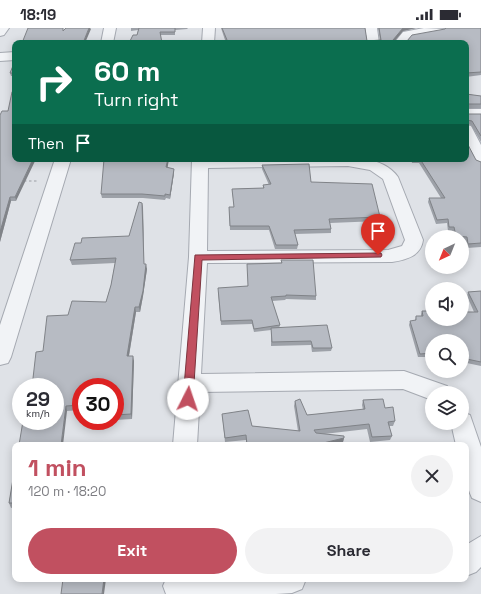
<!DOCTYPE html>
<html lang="en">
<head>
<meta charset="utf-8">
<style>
  :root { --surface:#fff; --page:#f2f2f3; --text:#2b2b33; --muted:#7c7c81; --accent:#c15060 }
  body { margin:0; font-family:"Space Grotesk",sans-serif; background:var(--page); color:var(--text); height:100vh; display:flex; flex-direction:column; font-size:15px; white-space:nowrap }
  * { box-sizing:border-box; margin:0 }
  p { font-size:13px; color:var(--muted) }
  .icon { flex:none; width:22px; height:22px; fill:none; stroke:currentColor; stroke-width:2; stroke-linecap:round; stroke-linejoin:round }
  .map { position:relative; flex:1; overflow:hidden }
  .details { position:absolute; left:12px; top:414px; width:457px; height:140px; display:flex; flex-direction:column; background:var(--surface); border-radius:8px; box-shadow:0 2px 10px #0003 }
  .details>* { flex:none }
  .banner { position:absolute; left:12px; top:12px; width:457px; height:122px; border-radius:8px; box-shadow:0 2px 10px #0003; background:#0b6e4f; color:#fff; overflow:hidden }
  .needle { width:26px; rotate:223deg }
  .controls { position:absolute; left:425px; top:202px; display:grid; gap:8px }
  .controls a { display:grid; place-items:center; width:44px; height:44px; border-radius:50%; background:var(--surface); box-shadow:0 2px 10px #0003; font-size:20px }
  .speed { position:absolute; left:12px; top:350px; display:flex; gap:8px; font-size:20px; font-weight:700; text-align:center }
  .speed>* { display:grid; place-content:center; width:52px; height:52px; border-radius:50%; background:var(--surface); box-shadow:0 2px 10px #0003; line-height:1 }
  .speed small { font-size:10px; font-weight:400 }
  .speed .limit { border:6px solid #d22; background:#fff; color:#111 }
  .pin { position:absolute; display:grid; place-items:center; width:34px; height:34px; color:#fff; margin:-41px -17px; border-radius:50% 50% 50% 0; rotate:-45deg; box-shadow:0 0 4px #0007 }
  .pin .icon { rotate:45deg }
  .me { position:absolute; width:44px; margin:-22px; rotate:4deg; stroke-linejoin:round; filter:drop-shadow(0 0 3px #0008) }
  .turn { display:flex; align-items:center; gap:14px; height:84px; padding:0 16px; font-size:18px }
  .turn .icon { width:52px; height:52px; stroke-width:2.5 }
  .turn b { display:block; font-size:28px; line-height:34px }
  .then { display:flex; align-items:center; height:38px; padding:0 16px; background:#0003; gap:8px; font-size:15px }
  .round { display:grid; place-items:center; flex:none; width:42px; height:42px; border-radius:21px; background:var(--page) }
  .head { display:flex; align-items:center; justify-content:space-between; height:68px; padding:0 16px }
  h1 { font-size:24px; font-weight:800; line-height:30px; color:var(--accent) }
  .action { display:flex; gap:8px; margin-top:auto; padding:8px 16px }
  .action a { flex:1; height:46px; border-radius:24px; background:var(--accent); color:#fff; font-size:16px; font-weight:800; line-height:46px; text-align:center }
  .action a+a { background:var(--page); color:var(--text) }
  .status { display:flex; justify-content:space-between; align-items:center; height:28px; padding:0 20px; background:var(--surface); direction:ltr }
  .status svg { height:11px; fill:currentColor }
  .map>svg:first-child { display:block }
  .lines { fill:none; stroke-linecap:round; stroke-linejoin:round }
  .minor-casing { stroke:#a5a9b1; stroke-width:2 }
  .path { stroke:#bdc0c6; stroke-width:2; stroke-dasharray:2.5 2.5; stroke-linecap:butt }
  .minor { fill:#f1f3f6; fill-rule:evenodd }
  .wall { fill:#9da1a8 }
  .shaded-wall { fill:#808388 }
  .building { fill:#b7bbc3; stroke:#808388 }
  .route { fill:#c15060; stroke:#7d343e }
</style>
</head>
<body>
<div class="status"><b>18:19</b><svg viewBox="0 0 49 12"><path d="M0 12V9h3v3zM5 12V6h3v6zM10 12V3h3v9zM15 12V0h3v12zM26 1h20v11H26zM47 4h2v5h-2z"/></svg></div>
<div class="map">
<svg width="481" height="566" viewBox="0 0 481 566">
  <rect width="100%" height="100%" fill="#dfe2e7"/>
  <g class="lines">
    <g class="minor-casing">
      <path id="minor" d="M0,0H9L4,7L0,8Z
        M104,0H116L113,15H101Z
        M203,0H215L214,15H202Z
        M365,0H377L379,15H367Z
        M424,0L446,1L444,3L440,4L411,9L406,15H394L403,4Z
        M15,24V32L0,33V25Z
        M466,81H481V89H466Z
        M466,97L471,98L481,117V137L476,135L466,116Z
        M55,131H71L11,329L8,335L0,337V297Z
        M192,131H366C379,134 390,138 398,149L423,212C421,228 406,232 392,234L207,235L201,346L404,343L447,358L450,365H432V372L403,361L200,364L197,417H173L189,229ZM348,138L370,142L383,151L405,212L402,218L388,222L207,223L208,140Z
        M462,384L470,387L481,419V474L472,470C464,453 466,436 466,417H456L451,395H462Z
        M481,508V539L476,544L466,548V517Z
        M166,551H306L302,561L292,565L276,566H166L163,558Z"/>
    </g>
    <path class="path" d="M24,153H37"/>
    <use href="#minor" class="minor"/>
  </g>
  <path class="wall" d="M131,0H188L187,1L175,2V7H137L138,2L131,3Z
    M221,0H365L367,13H380L378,0H416L403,3L394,13H407L481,0V47L466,49V15H226Z
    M15,33V48H11L10,45Z
    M466,66L481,68V80H466V86H481V114L471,97L466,96Z
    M8,83L16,173H11L0,214V87Z
    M169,131L167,139L174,145L170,171L166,170L165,172L143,170H102L101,166Z
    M411,131H466L476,132L481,134V219L467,220L466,213H462V209H454L453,203H448L447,195L436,196L428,174L429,170H441L419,135H412Z
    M262,137L311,154L380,189L379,193L330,195L331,201V205L295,206L298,217L297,221H275L269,202H230L229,179H234L232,161L263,160V157H269L262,141Z
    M142,175L143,180L144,236L147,241L143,268L140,284H136L129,328L134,333L132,391L115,392V359H81V382L67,383L32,359L43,323L68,287L106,274L111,257L115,235L72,237L70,232L129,208Z
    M281,232L316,268V272L286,271L285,272L272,273L280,297L279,300L332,320L331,323L312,324L311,317L271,318V302L254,304L252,296L221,297L218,264L247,258L281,235Z
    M481,263V338L462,334V313H432V329H418L409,297L410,293H415L416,288H421V286L422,283L474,284L467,268L468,264Z
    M363,372L385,380L395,393L393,398H389L392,408L390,412L370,414L367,401L324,406L344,410L343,414L333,417H246V412L225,414L222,386L252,398L298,403L294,378L295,373L307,387L363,382L362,377Z
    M15,439V479L11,480L9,475Z"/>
  <path class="shaded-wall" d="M89,0H90L91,1L85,15H83Z
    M403,0H416L403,3L393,15V12Z
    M33,131H36L16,173L15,169Z
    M168,131H169L167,143L166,139Z
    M174,141V145L170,171V167Z
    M10,169L11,173L0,214V204Z
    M142,175L143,180L144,241V236Z
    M146,236L147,241L143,268L140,284L139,279Z
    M135,279L136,284L128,333L127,328Z
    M133,328L134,333L132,391L131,386Z
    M66,378L67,383L63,417H61Z
    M344,410L343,414L333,417H315Z
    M104,551H106L104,566H102Z"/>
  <path class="building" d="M28,0H63V3L66,0H89L83,15H22Z
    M139,0H175V4H160L162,15H129L133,7H137Z
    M222,0H365L367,13L381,12L379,0H403L393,12L395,13H407L412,7L445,1L446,0H481V44L466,45V15H226L227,12Z
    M15,33V45H10Z
    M15,60V131H33L15,169H10L0,204V87L2,83H8L12,64Z
    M466,66L481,68V76H466V86H481V108L472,93L467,92L466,93Z
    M466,113L476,132L481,134V215L468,216L467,209L456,208L454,199H449L448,191L437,192L429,170H445L420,131H413H466Z
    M104,131H168L166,139L174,141L170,167L165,166V168L142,166H101Z
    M309,136L311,154L372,156L380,189L329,191L331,201L294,202L298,217H276L269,198H230L229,179H234L232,161L264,160L263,157L271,156L262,137Z
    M139,174L142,175L144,236H146L143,263L139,279H135L127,328H133L131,386L115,387V359H81V377L66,378L61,417H19L23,393H55V359H29H32L36,324L43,323L47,288L68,287L72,273L106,274L111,257L116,230L70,232L75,215H81L82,210L129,208Z
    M281,232H313L316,268L286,267V268L271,269L280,297L254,301L252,292L221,293L218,260L248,258L247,236L282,235Z
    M481,263V334L462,330V313H432V325L420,326L410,293L416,292V288H423L422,283H432V291H462V284H478L468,264Z
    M327,297L332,320H313L311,313L272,314L271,300Z
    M300,371L307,387L365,381L363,372L383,371L385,380L393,379L395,393L388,394L392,408L372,409L369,396L314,402L316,405L344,408V410L315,417H247L246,407L225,410L222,386L248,382L252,398L300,403L295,373Z
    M15,439V475H9Z
    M63,551H104L102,566H61Z"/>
  <path class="route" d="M378,225H381L382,227L381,229L202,232L193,371L192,374L188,375L184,374L183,371L195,227Z"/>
</svg>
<div class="controls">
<a><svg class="needle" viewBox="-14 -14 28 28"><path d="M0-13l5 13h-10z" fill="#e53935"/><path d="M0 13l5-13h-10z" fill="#7c7c81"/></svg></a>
<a><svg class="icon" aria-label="sound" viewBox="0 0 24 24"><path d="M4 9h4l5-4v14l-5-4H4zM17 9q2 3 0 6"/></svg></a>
<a><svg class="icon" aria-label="search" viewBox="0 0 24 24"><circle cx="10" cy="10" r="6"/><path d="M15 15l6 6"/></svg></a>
<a><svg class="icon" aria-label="layers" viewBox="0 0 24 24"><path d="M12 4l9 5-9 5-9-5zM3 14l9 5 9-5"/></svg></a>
</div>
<div class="speed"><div>29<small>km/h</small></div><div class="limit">30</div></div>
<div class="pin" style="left:378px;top:227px;background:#d93025"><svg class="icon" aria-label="arrive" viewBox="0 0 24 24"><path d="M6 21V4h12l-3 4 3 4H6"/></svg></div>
<svg class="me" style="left:188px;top:371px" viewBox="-20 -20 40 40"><circle r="19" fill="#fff"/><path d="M0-13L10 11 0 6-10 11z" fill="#c15060"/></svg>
<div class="banner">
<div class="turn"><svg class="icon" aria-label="right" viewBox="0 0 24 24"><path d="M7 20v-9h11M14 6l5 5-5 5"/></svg><div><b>60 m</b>Turn right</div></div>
<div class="then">Then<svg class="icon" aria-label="arrive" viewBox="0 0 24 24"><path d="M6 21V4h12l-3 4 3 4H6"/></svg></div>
</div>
<section class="details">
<div class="head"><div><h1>1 min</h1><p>120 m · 18:20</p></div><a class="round"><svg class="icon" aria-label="close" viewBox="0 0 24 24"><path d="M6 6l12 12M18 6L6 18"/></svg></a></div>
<div class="action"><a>Exit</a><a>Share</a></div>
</section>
</div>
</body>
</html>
